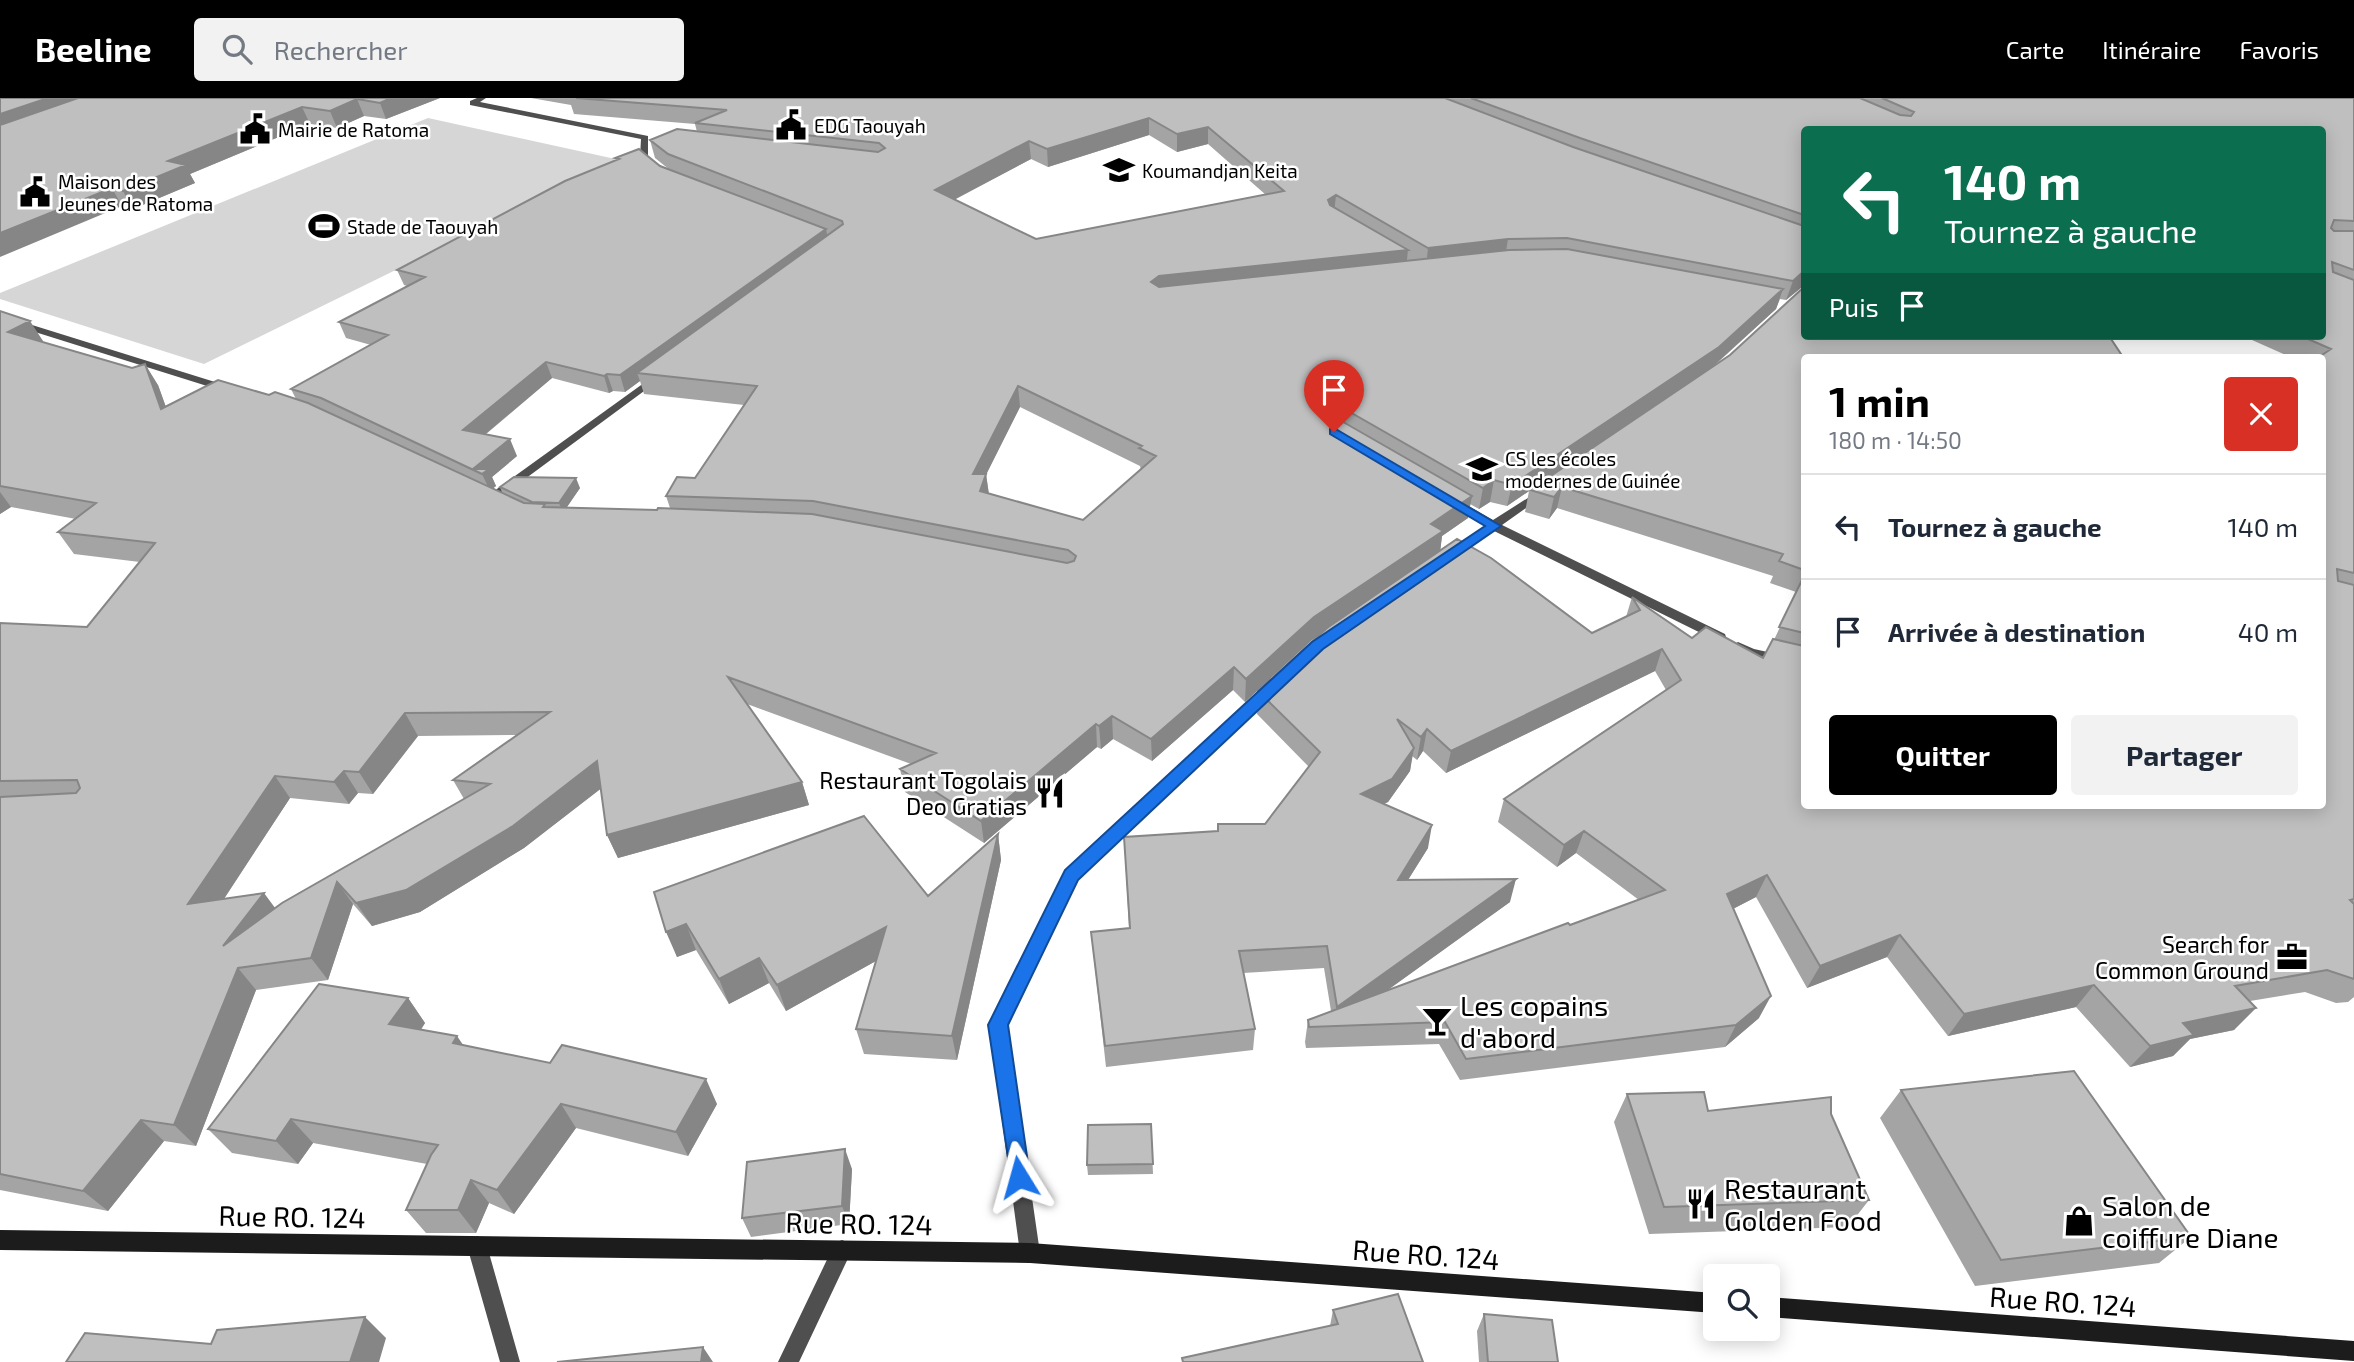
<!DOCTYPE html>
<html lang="fr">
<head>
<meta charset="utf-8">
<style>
  :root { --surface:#fff; --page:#f2f2f3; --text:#1f2937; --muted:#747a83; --line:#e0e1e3; --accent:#000 }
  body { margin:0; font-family:"Exo 2",sans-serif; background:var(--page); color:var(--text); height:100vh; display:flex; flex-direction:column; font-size:26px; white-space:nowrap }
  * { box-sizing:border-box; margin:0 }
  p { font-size:23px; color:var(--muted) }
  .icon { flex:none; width:38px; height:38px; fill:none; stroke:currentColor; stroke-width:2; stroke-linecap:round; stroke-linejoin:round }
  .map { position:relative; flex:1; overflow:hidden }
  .details { position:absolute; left:1801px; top:256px; width:525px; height:455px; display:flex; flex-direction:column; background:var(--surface); border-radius:7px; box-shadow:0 4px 18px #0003 }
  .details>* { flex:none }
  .top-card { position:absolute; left:1801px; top:28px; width:525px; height:214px; border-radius:7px; box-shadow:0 4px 18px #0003; background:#0b6e4f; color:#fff; overflow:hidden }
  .controls { position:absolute; left:1703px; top:1166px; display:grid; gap:14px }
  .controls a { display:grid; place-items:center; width:77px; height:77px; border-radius:7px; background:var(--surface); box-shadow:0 4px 18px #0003; font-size:35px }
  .pin { position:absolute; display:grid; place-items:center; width:60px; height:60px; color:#fff; margin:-72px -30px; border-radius:50% 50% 50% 0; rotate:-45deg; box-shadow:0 0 7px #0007 }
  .pin .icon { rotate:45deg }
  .me { position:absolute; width:77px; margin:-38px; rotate:352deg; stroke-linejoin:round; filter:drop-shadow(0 0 5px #0008) }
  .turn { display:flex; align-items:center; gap:24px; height:147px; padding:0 28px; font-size:32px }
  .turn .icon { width:91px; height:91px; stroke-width:2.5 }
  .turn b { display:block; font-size:49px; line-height:60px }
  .then { display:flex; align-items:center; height:66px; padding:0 28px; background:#0003; gap:14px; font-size:26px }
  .round { display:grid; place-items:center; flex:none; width:74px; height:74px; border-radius:7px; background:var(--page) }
  .overview { display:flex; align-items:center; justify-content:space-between; height:119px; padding:0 28px }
  h1 { font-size:42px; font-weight:700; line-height:52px; color:var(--accent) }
  .primary-button { display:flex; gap:14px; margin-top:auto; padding:14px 28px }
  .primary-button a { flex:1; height:80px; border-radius:7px; background:var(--accent); color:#fff; font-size:28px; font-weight:700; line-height:80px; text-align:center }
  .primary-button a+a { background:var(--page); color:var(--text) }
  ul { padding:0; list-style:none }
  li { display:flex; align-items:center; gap:21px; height:105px; padding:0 28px; border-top:2px solid var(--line) }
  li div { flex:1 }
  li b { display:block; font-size:26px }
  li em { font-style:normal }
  header { display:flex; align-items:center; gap:42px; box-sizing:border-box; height:98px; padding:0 35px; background:var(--accent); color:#fff }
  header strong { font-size:33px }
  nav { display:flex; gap:38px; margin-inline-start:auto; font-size:24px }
  .search { width:490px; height:63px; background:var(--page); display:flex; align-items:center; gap:18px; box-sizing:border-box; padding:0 24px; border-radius:7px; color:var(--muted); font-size:26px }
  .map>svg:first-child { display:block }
  .green { fill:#d6d6d6 }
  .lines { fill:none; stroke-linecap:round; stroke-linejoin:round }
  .lane { fill:#4f4f4f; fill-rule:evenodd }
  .street { fill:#4f4f4f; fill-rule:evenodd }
  .secondary { fill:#1c1c1c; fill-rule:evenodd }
  .wall { fill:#a4a4a4; fill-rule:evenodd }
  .shaded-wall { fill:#868686 }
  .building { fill:#bfbfbf; stroke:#868686; stroke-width:2; fill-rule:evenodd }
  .route { fill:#1a73e8; stroke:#114b97; stroke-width:2 }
  .labels { text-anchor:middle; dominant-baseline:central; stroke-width:5; stroke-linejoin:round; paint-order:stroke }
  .far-poi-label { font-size:19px; fill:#000; stroke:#fff; text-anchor:start }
  .poi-label { font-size:23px; fill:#000; stroke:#fff; text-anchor:end }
  .near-poi-label { font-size:28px; fill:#000; stroke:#fff; text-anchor:start }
  .near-street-label { font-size:28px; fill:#000; stroke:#fff }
</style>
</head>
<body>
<header>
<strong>Beeline</strong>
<div class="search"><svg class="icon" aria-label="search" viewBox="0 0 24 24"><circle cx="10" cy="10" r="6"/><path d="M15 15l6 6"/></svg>Rechercher</div>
<nav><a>Carte</a><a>Itinéraire</a><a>Favoris</a></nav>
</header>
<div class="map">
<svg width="2354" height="1264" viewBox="0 0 2354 1264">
  <rect width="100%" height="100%" fill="#fff"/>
  <path class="green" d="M428,20L620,62L204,266L0,201V195Z"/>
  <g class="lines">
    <path class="lane" d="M477,1138L484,1141L487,1148L520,1264H500L467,1148L470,1141Z
      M842,1142L849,1145L852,1152L799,1264H778L835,1145Z"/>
    <path class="street" d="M477,0H486L480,4L648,38V58L659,68L652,70L640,59L641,41L470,7V3Z
      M0,217L231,289L232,291L223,293L0,223Z
      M655,277L659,278V282L495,403L491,404L481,400V396H490Z
      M1542,391L1548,394L1546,396L1502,427L1725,536L1726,539L1725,542H1715L1494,433L1456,459H1448L1446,456L1448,453L1485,428L1450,406V402H1458L1493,422Z
      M1738,544L1754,551L1804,562V570L1745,557L1731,548Z
      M1271,586L1276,588L1278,591L1276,594L1078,781L1007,927L1040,1155L1037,1162L1030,1165L1023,1162L1020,1155L989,927L1066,773L1266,588Z"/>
    <path class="secondary" d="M0,1132L1030,1145L1715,1195V1215L1030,1165L0,1152Z
      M1768,1199L2354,1243V1263L1768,1219Z"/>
  </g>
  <path class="wall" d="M0,0H440L386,21L364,18L337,30L310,26L190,76L195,85L133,111L122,108Z
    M531,0H2354V899L2348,904L2336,905L2305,894L2250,903L2234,932L2190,941L2173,958L2130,969L2076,909L1948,938L1887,859L1807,890L1756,799L1733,811L1759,920L1725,949L1460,982L1439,946L1306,950L1305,944L1308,922L1331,913L1324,870L1243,875L1255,931L1253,952L1106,969L1091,834L1129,830L1124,739L1217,733L1265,726L1309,669L1257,616L1258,593L1320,536L1312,542L1245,604L1233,592L1152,663L1113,641L1101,651L1097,649L984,745L905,694L900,671L911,666L747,606L802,684L809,707L618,760L607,737L601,690L524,750L420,814L372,828L353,806L328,882L256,892L196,1048L164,1043L108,1113L0,1092V525L87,529L140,464L74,456L58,434L76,421L11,409L0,416V213L43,243L42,244L158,287L166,309L269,297L296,301L291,291L371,247L346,240L339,224L407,188L404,187L397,172L616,63L615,60L660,68L670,72L655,60L650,42L697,34L695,26L574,16L571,7ZM1804,32L2322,238H2243L2290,259H2322V707H1804ZM1149,37L1177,54L1208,46L1266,97L1036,141L954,101L1031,61L1048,69ZM1802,189H1804L1730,257L1714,268L1776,211L1780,201L1786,202ZM552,280L609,295L613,293L625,294L640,283L644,296L744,307L695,380L666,398L670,410L657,412L566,410L580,390L500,389L502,394L493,390L496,388L492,379L517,358L485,337ZM1020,309L1140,368L1141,372L1083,422L989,396L986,376ZM1529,393L1525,414L1549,421L1557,410L1773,478L1770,485L1796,494L1774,542L1763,560L1692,540L1632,499L1626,519L1592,535L1440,453L1442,438L1468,420L1470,406L1479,411L1490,404L1507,408ZM1655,573L1666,592L1504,701L1498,724L1557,769L1576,755L1639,802L1387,892L1510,804L1408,782L1428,750L1383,706L1388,704L1410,673L1412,658L1417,662L1423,653L1446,675ZM517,637L453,682L464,701L275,810L224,801L290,700L349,706L358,695L373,696L418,638Z
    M998,736L1001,762L957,962L864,956L856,931L876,863L786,913L769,885L729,906L696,852L677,859L654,794L928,798Z
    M408,900L425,925L421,932L464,947L717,1006L688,1058L576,1030L514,1116L489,1105L476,1135H426L406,1112L427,1066L313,1045L298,1066L232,1055L208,1031Z
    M1901,992L2191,1139L2159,1165L1975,1188L1880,1020Z
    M1627,996L1708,1013L1831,1016L1869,1102L1848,1129L1649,1136L1614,1024Z
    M1151,1026L1153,1076L1088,1077L1087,1067Z
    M852,1071L849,1126L751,1139L742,1120Z
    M1333,1212L1423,1264H1182V1260L1330,1228Z
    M1484,1216L1558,1264H1479L1477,1233Z"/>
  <path class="shaded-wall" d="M48,0H106L0,37V16Z
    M391,0H440L386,21L380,5Z
    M357,1L364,18L337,30L330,13Z
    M302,9L310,26L190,76L195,85L133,111L123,93L168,63Z
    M1149,20V37L1048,69L1047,51Z
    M1208,29V46L1177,54V36Z
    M1029,43L1031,61L937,111L935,92Z
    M112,90L122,108L0,159V135Z
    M1336,97L1334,116L1328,102Z
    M826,131L829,146L637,275L640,283L625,294L620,277Z
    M1508,141L1505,160L1426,169L1428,150Z
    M1408,152L1406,171L1152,204L1151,184L1159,178Z
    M1804,173V183L1802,189L1786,202L1793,183Z
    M1783,191L1776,211L1712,269L1507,408L1512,387Z
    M30,223L43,243L22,254L8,234Z
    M546,264L552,280L470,349L463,332Z
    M145,266L158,287L174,332L161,311Z
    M607,276L613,293L609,295L604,278Z
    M1018,288L1020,309L976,397L973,376Z
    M510,341L517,358L492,379L496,388L490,393L482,376L473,371Z
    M986,376L989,398L980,393Z
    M576,380L580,390L563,415L559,405Z
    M1494,382L1490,404L1479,411L1483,390Z
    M1562,389L1557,410L1549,421L1554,399Z
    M0,394L11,409L0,416Z
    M1472,398L1468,420L1442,438L1440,455L1312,542L1245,604L1246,581L1314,519L1431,426Z
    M1662,551L1655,573L1446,675L1451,653Z
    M1234,569L1233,592L1152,663L1151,641Z
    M405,615L418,638L373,696L359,674Z
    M1112,618L1113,641L1101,651L1099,628Z
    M1096,626L1097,649L984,745L981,723Z
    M1427,631L1423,653L1417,662L1421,639Z
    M1414,650L1410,673L1388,704L1357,719L1361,696Z
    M597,663L607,686L524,750L420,814L372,828L356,805Z
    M344,673L358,695L349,706L334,684Z
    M275,678L290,700L206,828L188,806Z
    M802,684L809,707L618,760L607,737Z
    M1432,727L1428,750L1394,804L1398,782Z
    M1584,733L1576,755L1557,769L1564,747Z
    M998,736L1001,762L957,962L952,938Z
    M1767,777L1756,799L1717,819L1727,796Z
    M1516,781L1510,804L1338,928H1334L1337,909Z
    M337,784L353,806L328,882L311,860Z
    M264,795L281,818L241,870L223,848Z
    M686,826L696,852L677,859L666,834Z
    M886,829L892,854L786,913L777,887Z
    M1900,837L1887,859L1807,890L1820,868Z
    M759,860L769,885L729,906L719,881Z
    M238,870L256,892L196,1048L174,1027Z
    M2094,887L2076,909L1948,938L1964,916Z
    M1771,898L1759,920L1725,949L1736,927Z
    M408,900L425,925L407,951L389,926Z
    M2256,910L2234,932L2190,941L2173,958L2130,969L2150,948L2183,925Z
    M457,938L474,963L453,945Z
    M706,981L717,1006L688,1058L676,1034Z
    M561,1006L576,1030L514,1116L497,1092Z
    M291,1021L313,1045L298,1066L276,1043Z
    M141,1022L164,1043L108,1113L83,1093Z
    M845,1051L852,1071L849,1126L842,1108Z
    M471,1082L489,1105L476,1135L458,1112Z
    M365,1219L386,1240L379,1264H350Z
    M703,1249L713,1264H701Z"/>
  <path class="building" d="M0,0H48L0,16Z
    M78,0H391L380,5L357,1L330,13L302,9L168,63L186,67L123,93L112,90L0,135V27Z
    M576,0H1445L1573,49L1804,128V173L1793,183L1567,140L1508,141L1428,150L1336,97L1328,102L1330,107L1408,152L1159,178L1151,184L1159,189L1509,152L1567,151L1783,191L1719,249L1512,387L1494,382L1483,390L1341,309H1330L1331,317L1472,398L1431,426L1443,433L1314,519L1246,581L1234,569L1151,641L1112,618L1099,628L1096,626L981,723L900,671L936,655L728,579L802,684L607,737L597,663L513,728L406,792L356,805L337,784L311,860L238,870L174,1027L141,1022L83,1093L0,1076V699L76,695L80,690L77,682L0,683V525L87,529L155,445L58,434L96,405L0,388V213L30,223L8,234L132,270L145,266L161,311L218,282L269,297L275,294L308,305L524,405L545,406L543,409L657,412L658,410L812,416L1067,465L1074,463L1076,458L1068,452L813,403L666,398L677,379L695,380L757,288L637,275L843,126L842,123L668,56L650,42L677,31L878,54L885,50L879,45L695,25L727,12ZM1149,20L1177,36L1208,29L1284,93L1036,141L935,92L1029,43L1047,51ZM1018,288L1142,348L1139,350L1156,358L1083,422L980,393L986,376H973ZM550,614L453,682L490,686L282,805L223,848L264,795L188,806L275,678L334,684L344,673L359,674L405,615Z
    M1471,0H1860L1900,17L1911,18L1914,14L1882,0H2354V123L2334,122L2331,130L2334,133H2354V172L2332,164L2333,174L2354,182V475L2337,471L2338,483L2354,487V801L2350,802L2354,806V881L2327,872L2235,888L2256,910L2183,925L2194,937L2150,948L2094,887L1964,916L1900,837L1820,868L1767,777L1727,796L1771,898L1736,927L1466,961L1445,924L1309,929L1308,922L1568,825L1570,827L1665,792L1584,733L1564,747L1504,701L1681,582L1662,551L1451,653L1427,631L1421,639L1397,621L1414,650L1392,681L1361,696L1432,727L1398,782L1516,781L1337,909L1327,848L1239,853L1255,931L1105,948L1091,834L1130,830L1124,739L1218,733V726H1265L1320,654L1258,593L1327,530L1457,441L1491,460L1592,535L1640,512L1632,499L1692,540L1706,529L1763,560L1773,541L1804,548V707H2322V259H2319L2331,251L2301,238H2322V32H1804V117L1580,40Z
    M639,51L660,68L826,131L620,277L607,276L604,278L546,264L463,332L510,341L473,371H489L482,376L321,300L291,291L388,237L339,224L425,179L397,172L565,83L619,61L615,60Z
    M1804,189V238H2109L2123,259H1804V472L1779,463L1783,456L1562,389L1554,399L1530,392L1730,257Z
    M514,379L576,380L559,405L532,404L500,389Z
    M1804,478V535L1779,529Z
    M864,718L928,798L998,736L952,938L856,931L886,829L777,887L759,860L719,881L686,826L666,834L654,794Z
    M319,886L408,900L389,926L457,938L453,945L550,965L562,947L706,981L676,1034L561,1006L497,1092L471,1082L458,1112H406L431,1057L438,1047L291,1021L276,1043L208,1031Z
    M2074,973L2191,1139L2001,1162L1901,992Z
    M1704,994L1708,1013L1831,999V1016L1869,1102L1664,1109L1627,996Z
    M1151,1026L1153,1066L1087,1067L1088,1027Z
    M845,1051L842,1108L742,1120L747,1064Z
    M1398,1196L1423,1264H1183L1182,1260L1338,1226L1333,1212Z
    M1484,1216L1552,1222L1558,1264H1488Z
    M365,1219L350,1264H66L85,1235L211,1246L217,1232Z
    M703,1249L701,1264H557Z"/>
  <path class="route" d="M1334,330L1501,428L1323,551L1078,782L1008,927L1030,1079L1027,1086L1019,1089L1012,1086L988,927L1065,772L1312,544L1485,428L1330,336V331Z"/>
  <defs>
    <g id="civic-bare" transform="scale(2.415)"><path d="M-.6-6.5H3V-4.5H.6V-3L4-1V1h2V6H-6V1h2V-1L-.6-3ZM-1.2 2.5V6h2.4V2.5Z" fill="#000" stroke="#fff" stroke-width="2.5" paint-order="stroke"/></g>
    <g id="school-bare" transform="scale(2.415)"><path d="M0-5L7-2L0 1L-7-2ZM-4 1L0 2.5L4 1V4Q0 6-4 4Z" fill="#000" stroke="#fff" stroke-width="2.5" paint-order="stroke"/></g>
    <g id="stadium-bare" transform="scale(2.415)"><path d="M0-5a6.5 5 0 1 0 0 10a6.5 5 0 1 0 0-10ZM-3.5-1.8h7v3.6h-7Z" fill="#000" stroke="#fff" stroke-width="2.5" paint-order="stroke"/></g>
    <g id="restaurant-bare" transform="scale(2.415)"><path d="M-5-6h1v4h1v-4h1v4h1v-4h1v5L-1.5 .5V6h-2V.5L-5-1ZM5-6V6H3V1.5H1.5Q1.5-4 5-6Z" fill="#000" stroke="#fff" stroke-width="2.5" paint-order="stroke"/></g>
    <g id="office-bare" transform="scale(2.415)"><path d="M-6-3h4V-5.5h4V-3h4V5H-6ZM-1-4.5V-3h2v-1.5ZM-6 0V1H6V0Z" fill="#000" stroke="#fff" stroke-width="2.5" paint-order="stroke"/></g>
    <g id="bar-bare" transform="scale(2.415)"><path d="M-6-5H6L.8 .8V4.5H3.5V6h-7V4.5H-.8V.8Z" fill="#000" stroke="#fff" stroke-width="2.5" paint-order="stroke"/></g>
    <g id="shop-bare" transform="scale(2.415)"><path d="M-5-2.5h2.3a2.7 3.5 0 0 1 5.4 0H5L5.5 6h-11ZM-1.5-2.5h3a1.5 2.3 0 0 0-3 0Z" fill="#000" stroke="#fff" stroke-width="2.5" paint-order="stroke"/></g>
  </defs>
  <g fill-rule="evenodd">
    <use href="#civic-bare" x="791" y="27"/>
    <use href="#civic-bare" x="255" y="31"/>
    <use href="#school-bare" x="1119" y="72"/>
    <use href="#civic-bare" x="35" y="94"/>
    <use href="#stadium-bare" x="324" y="128"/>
    <use href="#school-bare" x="1482" y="371"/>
    <use href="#restaurant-bare" x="1050" y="695"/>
    <use href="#office-bare" x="2292" y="859"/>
    <use href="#bar-bare" x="1437" y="923"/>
    <use href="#restaurant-bare" x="1701" y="1106"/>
    <use href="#shop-bare" x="2079" y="1123"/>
  </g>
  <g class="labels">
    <g class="far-poi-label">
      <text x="814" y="27">EDG Taouyah</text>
      <text x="278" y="31">Mairie de Ratoma</text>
      <text x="1142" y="72">Koumandjan Keita</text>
      <text x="58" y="83">Maison des<tspan x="58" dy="22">Jeunes de Ratoma</tspan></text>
      <text x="347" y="128">Stade de Taouyah</text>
      <text x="1505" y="360">CS les écoles<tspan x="1505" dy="22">modernes de Guinée</tspan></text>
    </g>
    <g class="poi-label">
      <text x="1027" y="682">Restaurant Togolais<tspan x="1027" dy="26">Deo Gratias</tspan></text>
      <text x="2269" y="846">Search for<tspan x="2269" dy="26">Common Ground</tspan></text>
    </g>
    <g class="near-poi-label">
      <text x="1460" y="907">Les copains<tspan x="1460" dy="32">d'abord</tspan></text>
      <text x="1724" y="1090">Restaurant<tspan x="1724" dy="32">Golden Food</tspan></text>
      <text x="2102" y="1107">Salon de<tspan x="2102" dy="32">coiffure Diane</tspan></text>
    </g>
    <g class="near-street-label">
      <text transform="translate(292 1118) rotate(1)">Rue RO. 124</text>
      <text transform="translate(859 1125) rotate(1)">Rue RO. 124</text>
      <text transform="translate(1426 1156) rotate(4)">Rue RO. 124</text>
      <text transform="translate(2063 1203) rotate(4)">Rue RO. 124</text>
    </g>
  </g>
</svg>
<div class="controls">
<a><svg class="icon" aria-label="search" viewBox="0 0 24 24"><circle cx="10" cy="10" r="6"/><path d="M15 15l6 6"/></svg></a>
</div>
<div class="pin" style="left:1334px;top:334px;background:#d93025"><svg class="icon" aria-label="arrive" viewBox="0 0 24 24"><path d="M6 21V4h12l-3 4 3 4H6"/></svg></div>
<svg class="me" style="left:1019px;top:1079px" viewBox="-20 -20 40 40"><path d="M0-17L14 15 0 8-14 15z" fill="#1a73e8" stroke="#fff" stroke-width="4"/></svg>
<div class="top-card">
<div class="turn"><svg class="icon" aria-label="left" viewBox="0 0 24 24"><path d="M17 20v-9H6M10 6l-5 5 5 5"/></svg><div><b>140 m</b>Tournez à gauche</div></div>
<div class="then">Puis<svg class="icon" aria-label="arrive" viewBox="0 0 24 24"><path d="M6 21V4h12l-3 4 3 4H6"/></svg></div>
</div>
<section class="details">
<div class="overview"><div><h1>1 min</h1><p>180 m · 14:50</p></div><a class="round" style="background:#d93025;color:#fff"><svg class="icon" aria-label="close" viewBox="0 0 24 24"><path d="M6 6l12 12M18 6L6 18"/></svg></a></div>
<ul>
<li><svg class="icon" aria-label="left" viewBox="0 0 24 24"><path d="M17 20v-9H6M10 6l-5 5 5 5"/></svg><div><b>Tournez à gauche</b></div><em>140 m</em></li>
<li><svg class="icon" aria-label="arrive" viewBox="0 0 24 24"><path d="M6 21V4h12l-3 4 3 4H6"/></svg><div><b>Arrivée à destination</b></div><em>40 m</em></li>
</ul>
<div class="primary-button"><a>Quitter</a><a>Partager</a></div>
</section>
</div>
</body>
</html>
